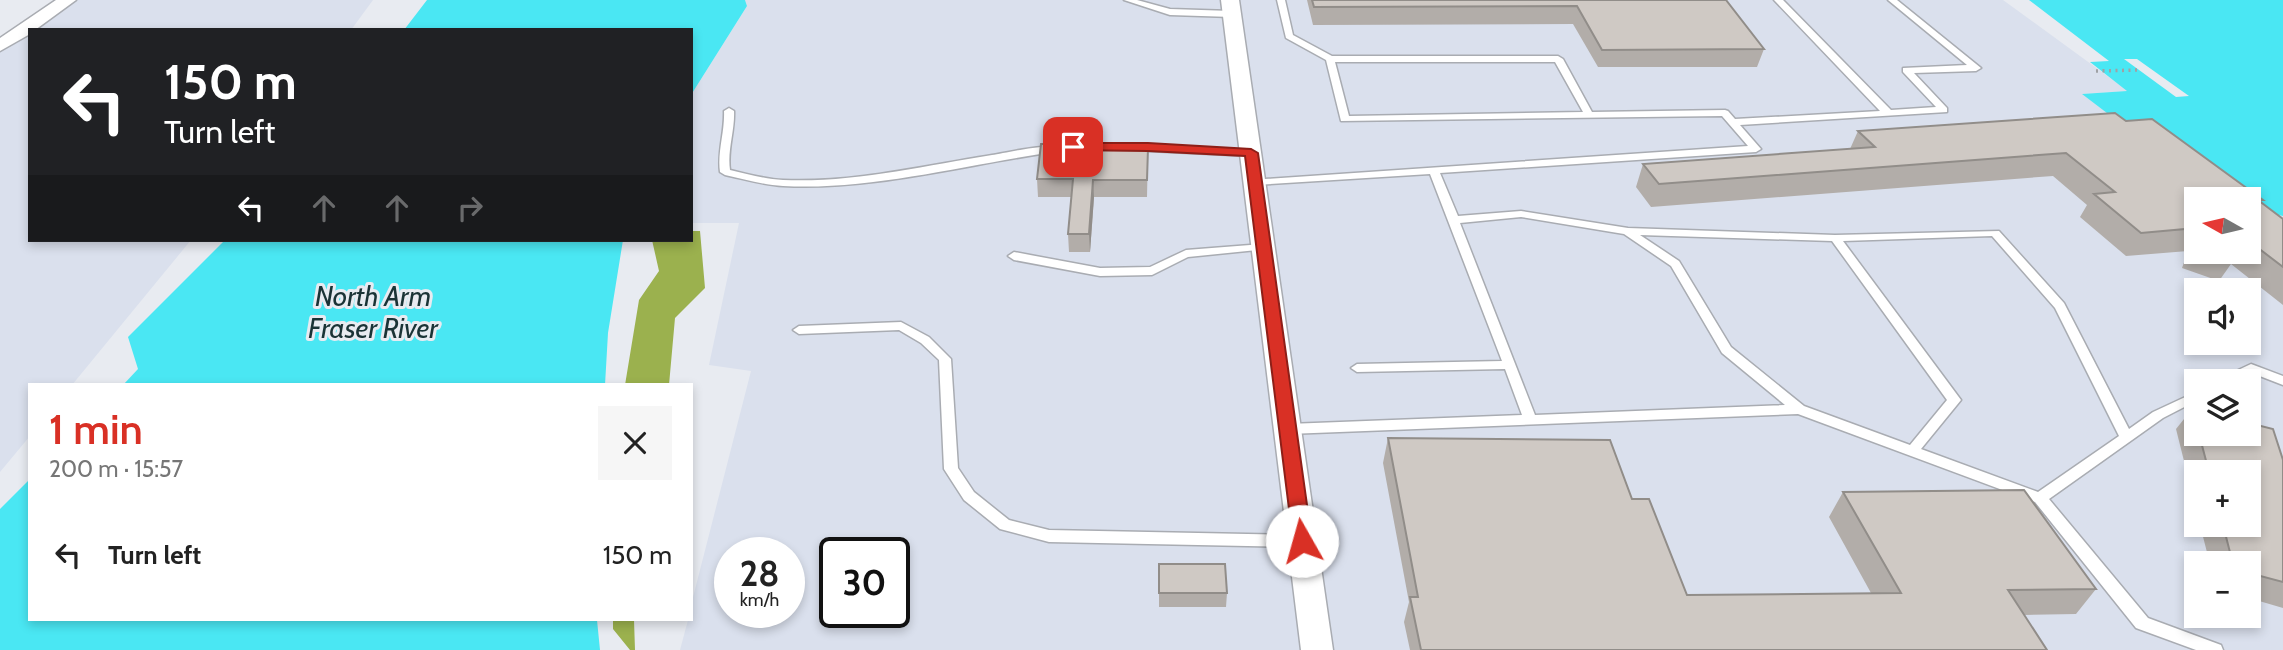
<!DOCTYPE html>
<html lang="en">
<head>
<meta charset="utf-8">
<style>
  :root { --surface:#fff; --page:#f6f6f6; --text:#222; --muted:#767676; --accent:#d93025 }
  body { margin:0; font-family:Cabin,sans-serif; background:var(--page); color:var(--text); height:100vh; display:flex; flex-direction:column; font-size:26px; white-space:nowrap }
  * { box-sizing:border-box; margin:0 }
  p { font-size:23px; color:var(--muted) }
  .icon { flex:none; width:38px; height:38px; fill:none; stroke:currentColor; stroke-width:2; stroke-linecap:round; stroke-linejoin:round }
  .map { position:relative; flex:1; overflow:hidden }
  .side { position:absolute; left:28px; top:383px; width:665px; height:238px; display:flex; flex-direction:column; background:var(--surface); border-radius:0px; box-shadow:0 4px 10px #0003 }
  .side>* { flex:none }
  .hud { position:absolute; left:28px; top:28px; width:665px; height:214px; border-radius:0px; box-shadow:0 4px 10px #0003; background:#202124; color:#fff; overflow:hidden }
  .needle { width:46px; rotate:278deg }
  .fabs { position:absolute; left:2184px; top:187px; display:grid; gap:14px }
  .fabs a { display:grid; place-items:center; width:77px; height:77px; border-radius:0px; background:var(--surface); box-shadow:0 4px 10px #0003; font-size:35px }
  .speed { position:absolute; left:714px; top:537px; display:flex; gap:14px; font-size:35px; font-weight:700; text-align:center }
  .speed>* { display:grid; place-content:center; width:91px; height:91px; border-radius:50%; background:var(--surface); box-shadow:0 4px 10px #0003; line-height:1 }
  .speed small { font-size:18px; font-weight:400 }
  .speed .limit { border:4px solid #111; border-radius:10px; background:#fff; color:#111 }
  .pin { position:absolute; display:grid; place-items:center; width:60px; height:60px; color:#fff; margin:-30px; border-radius:14px; box-shadow:0 4px 10px #0006 }
  .me { position:absolute; width:77px; margin:-38px; rotate:353deg; stroke-linejoin:round; filter:drop-shadow(0 0 5px #0008) }
  .turn { display:flex; align-items:center; gap:24px; height:147px; padding:0 21px; font-size:32px }
  .turn .icon { width:91px; height:91px; stroke-width:2.5 }
  .turn b { display:block; font-size:49px; line-height:60px }
  .lanes { display:flex; align-items:center; height:66px; padding:0 21px; background:#0003; justify-content:center; gap:35px; direction:ltr }
  .lanes .off { opacity:.35 }
  .round { display:grid; place-items:center; flex:none; width:74px; height:74px; border-radius:0px; background:var(--page) }
  .summary { display:flex; align-items:center; justify-content:space-between; height:119px; padding:0 21px }
  h1 { font-size:42px; font-weight:600; line-height:52px; color:var(--accent) }
  ul { padding:0; list-style:none }
  li { display:flex; align-items:center; gap:21px; height:105px; padding:0 21px }
  li div { flex:1 }
  li b { display:block; font-size:26px }
  li em { font-style:normal }
  .map>svg:first-child { display:block }
  .built { fill:#dae0ed; fill-rule:evenodd }
  .forest { fill:#9bb14e }
  .water { fill:#4ae7f3 }
  .pier { fill:#e8ebf1 }
  .lines { fill:none; stroke-linecap:round; stroke-linejoin:round }
  .service-casing { stroke:#a9acb2; stroke-width:3 }
  .minor-casing { stroke:#a9acb2; stroke-width:3 }
  .path { stroke:#9fa1a5; stroke-width:3.5; stroke-dasharray:2 4.5; stroke-linecap:butt }
  .service { fill:#fff; fill-rule:evenodd }
  .minor { fill:#fff; fill-rule:evenodd }
  .wall { fill:#b2ada9; fill-rule:evenodd }
  .shaded-wall { fill:#918d89 }
  .building { fill:#cfc9c4; stroke:#918d89; stroke-width:2 }
  .route { fill:#d93025; stroke:#8d1f18; stroke-width:2 }
  .labels { text-anchor:middle; dominant-baseline:central; stroke-width:6; stroke-linejoin:round; paint-order:stroke }
  .water-label { font-size:28px; font-style:italic; fill:#1a3336; stroke:#e8ebf1 }
</style>
</head>
<body>
<div class="map">
<svg width="2283" height="650" viewBox="0 0 2283 650">
  <rect width="100%" height="100%" fill="#e8ebf1"/>
  <path class="built" d="M66,0H373L351,30H30V240H191L72,385H30V436L0,472V45Z
    M745,0H2003L2128,91L2083,94L2220,199L2196,200V252H2249V209L2283,216V650H680L688,620H691V605L751,371L709,365L739,223H691V95L747,6ZM2196,290H2249V343H2196ZM2196,382H2249V434H2196ZM2196,472H2249V525H2196ZM730,553H789V612H730ZM835,553H894V612H835ZM2196,564H2249V616H2196Z"/>
  <path class="forest" d="M691,231H700L705,288L675,318L669,385H625L639,300L659,271L652,240H691Z
    M613,620H634L635,650H630L613,629Z"/>
  <path class="water" d="M427,0H745L747,6L691,95V30H404Z
    M2029,0H2283V216L2249,209V200L2220,199L2082,94L2127,91L2090,62L2109,61Z
    M225,240H623L608,333L605,385H123L138,369L128,337Z
    M30,479V620H597L600,650H0V509Z"/>
  <path class="pier" d="M2124,59H2137L2189,96L2176,97Z"/>
  <g class="lines">
    <g class="service-casing">
      <path id="service" d="M1124,0H1137L1170,9L1232,11L1236,14L1232,17L1170,15Z
        M1277,0H1285L1293,35L1332,56H1558L1563,59L1592,112L1725,110L1728,111L1735,119L1880,111L1774,0H1783L1891,110L1936,107L1903,72V68L1967,65L1888,0H1897L1981,68L1976,71L1914,73L1947,108V112L1740,125L1761,149L1756,152L1440,173L1458,216L1521,211L1628,228L1835,235L1999,231L2064,303L2129,429L2153,412L2196,392V401L2163,418L2049,499L2148,618L2221,645L2223,650H2196L2136,628L2035,502L1798,414L1288,434L1283,432L1281,429L1283,426L1288,424L1522,415L1505,369L1357,372L1351,368L1357,364L1502,361L1430,174L1255,185L1250,182L1251,180L1748,146L1722,116L1341,121L1326,60L1286,38ZM1335,62H1555L1583,112L1349,116ZM1521,217L1624,234L1671,266L1722,353L1785,405L1535,415L1460,223ZM1640,235L1832,241L1947,400L1910,445L1804,406L1731,347L1679,261ZM1992,236L2055,308L2119,436L2038,492L1921,449L1961,400L1843,241Z
        M729,108L734,111C735,131 727,150 730,170C747,174 765,179 783,180C853,183 923,166 992,155C1006,153 1050,142 1060,149L1055,152C968,164 871,191 783,186C763,185 744,179 725,175L720,172C717,152 725,132 724,111Z
        M1112,144L1251,150L1256,153L1251,156L1108,149L1107,147Z
        M1263,244L1267,245L1269,247L1267,249L1188,257L1152,275L1100,276L1014,260L1008,256L1014,252L1100,268L1150,267L1186,250Z
        M901,322L929,337L951,359L958,468L974,492L1009,520L1049,530L1302,535L1307,537L1309,541L1307,545L1302,547L1049,542L1000,529L964,500L944,469L939,360L921,343L899,330L799,334L793,330L799,326Z
        M2251,364L2283,376V385L2252,373L2236,382H2218L2219,379Z"/>
    </g>
    <g class="minor-casing">
      <path id="minor" d="M56,0H76L35,30H30V34L0,51V38Z
        M1221,0H1239L1333,650H1301Z"/>
    </g>
    <path class="path" d="M2096,71L2138,70"/>
    <use href="#service" class="service"/>
    <use href="#minor" class="minor"/>
  </g>
  <path class="wall" d="M1307,0H1726L1764,49L1757,67H1598L1573,24L1313,25Z
    M2126,121L2263,200L2261,202L2283,219V305L2231,264L2219,281L2182,268L2188,251L2126,256L2080,217L2087,205L2053,176L1651,207L1636,187L1643,164L1850,149L1858,131ZM2196,200H2249V252H2196Z
    M1126,148H1148L1147,197H1094L1090,252H1069L1068,234L1071,197H1038L1037,179Z
    M2192,409L2196,410V434H2249L2283,460V608L2249,598V564H2210L2200,525H2249V472H2196V509L2176,429Z
    M1388,438L1632,499L1687,595L1871,593L1829,517L1843,492L2096,589L2076,614L2024,615L2047,650H1410L1404,622L1409,602L1383,463Z
    M1159,564L1227,593L1226,607H1159Z"/>
  <path class="shaded-wall" d="M1093,180L1094,197L1090,252L1089,234Z"/>
  <path class="building" d="M1312,0H1726L1764,49L1602,50L1577,6L1314,7Z
    M2115,113L2126,121L2152,119L2263,200H2258L2283,219V267L2249,241V200H2196V228L2141,233L2094,194L2115,192L2066,153L1659,184L1643,164L1875,147L1858,131Z
    M1041,144H1126V148H1148L1147,180H1093L1089,234H1068L1073,179H1037Z
    M2221,252H2237L2236,257Z
    M2192,409L2196,410V424Z
    M2249,423L2273,429L2283,460V582L2249,573V564H2233L2223,525H2249V472H2209L2199,434H2249Z
    M1388,438L1610,440L1632,499H1649L1687,595L1901,593L1843,492L2024,490L2096,589L2008,590L2047,650H1421L1410,597H1418Z
    M1159,564H1225L1227,593H1159Z"/>
  <path class="route" d="M1073,143H1148L1251,149L1258,153L1312,541L1309,546L1302,548L1296,546L1293,541L1245,156L1148,151L1068,150L1066,147Z"/>
  <g class="labels">
    <g class="water-label">
      <text x="373" y="296">North Arm<tspan x="373" dy="32">Fraser River</tspan></text>
    </g>
  </g>
</svg>
<div class="fabs">
<a><svg class="needle" viewBox="-14 -14 28 28"><path d="M0-13l5 13h-10z" fill="#e53935"/><path d="M0 13l5-13h-10z" fill="#767676"/></svg></a>
<a><svg class="icon" aria-label="sound" viewBox="0 0 24 24"><path d="M4 9h4l5-4v14l-5-4H4zM17 9q2 3 0 6"/></svg></a>
<a><svg class="icon" aria-label="layers" viewBox="0 0 24 24"><path d="M12 4l9 5-9 5-9-5zM3 14l9 5 9-5"/></svg></a>
<a>+</a>
<a>−</a>
</div>
<div class="speed"><div>28<small>km/h</small></div><div class="limit">30</div></div>
<div class="pin" style="left:1073px;top:147px;background:#d93025"><svg class="icon" aria-label="arrive" viewBox="0 0 24 24"><path d="M6 21V4h12l-3 4 3 4H6"/></svg></div>
<svg class="me" style="left:1302px;top:541px" viewBox="-20 -20 40 40"><circle r="19" fill="#fff"/><path d="M0-13L10 11 0 6-10 11z" fill="#d93025"/></svg>
<div class="hud">
<div class="turn"><svg class="icon" aria-label="left" viewBox="0 0 24 24"><path d="M17 20v-9H6M10 6l-5 5 5 5"/></svg><div><b>150 m</b>Turn left</div></div>
<div class="lanes"><svg class="icon" aria-label="left" viewBox="0 0 24 24"><path d="M17 20v-9H6M10 6l-5 5 5 5"/></svg><svg class="icon off" aria-label="ahead" viewBox="0 0 24 24"><path d="M12 20V5M6 11l6-6 6 6"/></svg><svg class="icon off" aria-label="ahead" viewBox="0 0 24 24"><path d="M12 20V5M6 11l6-6 6 6"/></svg><svg class="icon off" aria-label="right" viewBox="0 0 24 24"><path d="M7 20v-9h11M14 6l5 5-5 5"/></svg></div>
</div>
<section class="side">
<div class="summary"><div><h1>1 min</h1><p>200 m · 15:57</p></div><a class="round"><svg class="icon" aria-label="close" viewBox="0 0 24 24"><path d="M6 6l12 12M18 6L6 18"/></svg></a></div>
<ul>
<li><svg class="icon" aria-label="left" viewBox="0 0 24 24"><path d="M17 20v-9H6M10 6l-5 5 5 5"/></svg><div><b>Turn left</b></div><em>150 m</em></li>
</ul>
</section>
</div>
</body>
</html>
